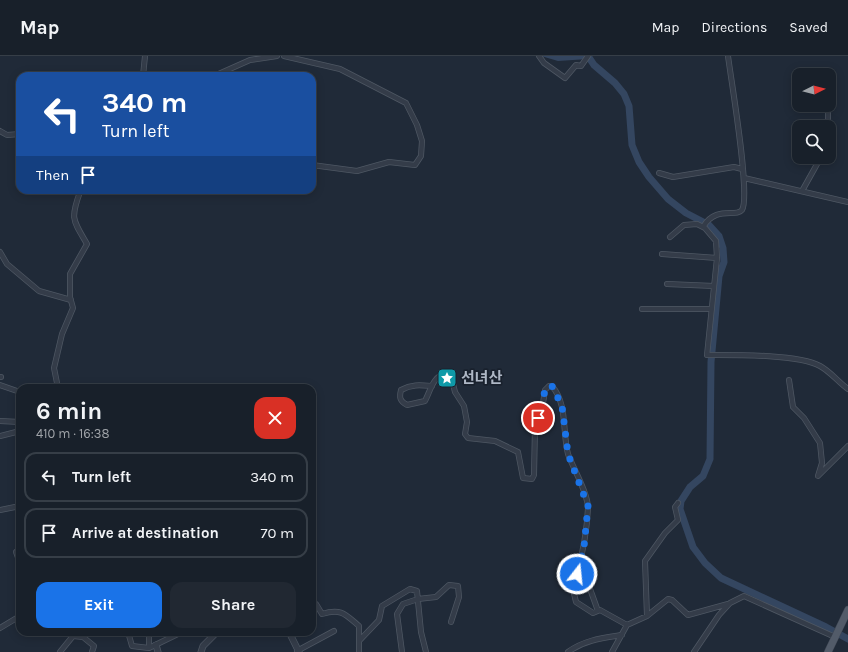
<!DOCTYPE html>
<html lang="en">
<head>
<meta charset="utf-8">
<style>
  :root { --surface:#18202a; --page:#212832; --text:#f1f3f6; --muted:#9fa3a8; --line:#363e47; --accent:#1a73e8 }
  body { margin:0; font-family:Karla,"Noto Sans KR",sans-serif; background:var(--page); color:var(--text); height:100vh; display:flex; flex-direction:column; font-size:15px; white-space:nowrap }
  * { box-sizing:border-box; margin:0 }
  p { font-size:13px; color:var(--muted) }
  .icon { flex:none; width:22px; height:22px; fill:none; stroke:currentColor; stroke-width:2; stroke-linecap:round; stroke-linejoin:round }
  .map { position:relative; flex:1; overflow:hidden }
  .details { position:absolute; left:16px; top:328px; width:300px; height:252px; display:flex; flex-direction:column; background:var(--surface); border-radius:12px; box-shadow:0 2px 10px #0003,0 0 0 1px var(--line) }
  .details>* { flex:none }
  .banner { position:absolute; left:16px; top:16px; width:300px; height:122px; border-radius:12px; box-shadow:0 2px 10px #0003,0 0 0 1px var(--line); background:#1a4fa0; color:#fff; overflow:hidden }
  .needle { width:26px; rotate:84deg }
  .controls { position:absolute; left:792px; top:12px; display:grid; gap:8px }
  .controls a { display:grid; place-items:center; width:44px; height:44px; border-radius:8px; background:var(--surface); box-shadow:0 2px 10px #0003,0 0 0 1px var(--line); font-size:20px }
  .pin { position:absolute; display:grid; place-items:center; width:34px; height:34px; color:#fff; margin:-17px; border:2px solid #fff; border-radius:50%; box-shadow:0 1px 4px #0007 }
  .me { position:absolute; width:44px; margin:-22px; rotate:16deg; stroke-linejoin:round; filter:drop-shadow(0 0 3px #0008) }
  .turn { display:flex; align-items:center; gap:14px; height:84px; padding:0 20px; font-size:18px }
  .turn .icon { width:52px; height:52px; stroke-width:2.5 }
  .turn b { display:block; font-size:28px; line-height:34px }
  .then { display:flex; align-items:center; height:38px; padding:0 20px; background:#0003; gap:8px; font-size:15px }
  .round { display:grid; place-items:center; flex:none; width:42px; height:42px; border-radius:12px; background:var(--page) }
  .headline { display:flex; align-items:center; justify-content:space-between; height:68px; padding:0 20px }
  h1 { font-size:24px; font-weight:700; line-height:30px }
  .cta { display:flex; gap:8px; margin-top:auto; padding:8px 20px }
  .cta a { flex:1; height:46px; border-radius:12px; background:var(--accent); color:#fff; font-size:16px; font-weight:700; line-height:46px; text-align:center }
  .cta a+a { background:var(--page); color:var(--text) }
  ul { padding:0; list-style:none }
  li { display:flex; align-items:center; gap:12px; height:50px; margin:0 8px 6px; padding:0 12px; border:2px solid var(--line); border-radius:12px }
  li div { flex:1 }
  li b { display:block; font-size:15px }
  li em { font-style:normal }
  header { display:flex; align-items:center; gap:24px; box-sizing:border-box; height:56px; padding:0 20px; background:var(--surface); border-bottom:1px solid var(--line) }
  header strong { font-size:19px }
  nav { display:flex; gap:22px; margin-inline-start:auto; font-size:14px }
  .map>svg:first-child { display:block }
  .water { fill:#344660 }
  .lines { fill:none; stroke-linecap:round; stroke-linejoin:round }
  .river { stroke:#344660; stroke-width:7 }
  .minor-casing { stroke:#4e5763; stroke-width:6 }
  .tertiary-casing { stroke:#4e5763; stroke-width:7 }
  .primary-casing { stroke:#3d4552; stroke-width:8 }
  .minor { stroke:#343c49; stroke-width:4.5 }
  .tertiary { stroke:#343c49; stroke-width:5.5 }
  .primary { stroke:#525b69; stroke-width:7 }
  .route { stroke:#1a73e8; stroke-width:7; stroke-dasharray:0 12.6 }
  .labels { text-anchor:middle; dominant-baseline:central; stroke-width:3.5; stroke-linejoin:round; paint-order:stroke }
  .poi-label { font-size:15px; font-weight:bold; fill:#aeb7c5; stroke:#19212d; text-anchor:start }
</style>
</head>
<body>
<header>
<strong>Map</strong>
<nav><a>Map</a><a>Directions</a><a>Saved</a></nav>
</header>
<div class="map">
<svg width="848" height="596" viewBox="0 0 848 596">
  <rect width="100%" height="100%" fill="#202a38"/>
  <path class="water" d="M541,0H591L588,3L558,5Z"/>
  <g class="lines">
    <path class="river" d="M588,0L594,9L615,27L624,38L629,50L632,89L639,106L649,121L668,143L686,157L709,169L719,180L723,192L724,206L719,220L711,306L710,403L703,420L690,431L681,445L680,453L693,491L705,507L721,522L826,571L848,583"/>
    <g class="minor-casing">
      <path id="minor" d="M284,0L340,13L406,47L417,69L422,85L421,100L415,109L389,106L357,115L312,109
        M539,0L544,7L565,22L576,9L581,10L588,0
        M143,20L145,0
        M214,20L250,4L277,0
        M828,71V49
        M0,75L7,79L20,78
        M659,117L673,121L734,111L742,113
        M744,122L848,146
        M802,135L821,101
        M703,171C716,149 736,162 742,154C751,139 731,24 728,0
        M670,181L684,169L697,168L705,172L716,185L717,202L707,299C733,299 798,298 820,310C831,316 838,326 848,333
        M0,196L7,208L39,235L71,244
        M662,198L717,202
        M667,228L714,230
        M642,253H711
        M0,321H1
        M789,324L793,351L804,362L820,387L822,407L818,420L848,390
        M0,329L20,336
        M432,330C420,329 412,328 401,334C399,342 400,345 407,349L425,345C431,333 433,320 447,317L451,320L455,336L464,350L467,366L465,378L468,382L495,385L518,396L523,422L532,423L534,419L535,371L542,354L545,334L549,330H552C568,349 562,375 568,398C573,412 588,437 588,452C587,474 583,496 577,518
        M37,332L57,330
        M58,332L54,312L62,278L73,252L70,241V218L87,188C73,164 70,163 80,136L84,134
        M0,365L20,366
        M0,380L20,375
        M0,454L20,450
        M20,493L16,496L20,507
        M312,550L316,548L322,558C341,552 345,558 359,570V585
        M598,555L589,530V519L580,516C568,522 574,536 576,546L593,557L600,554L627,569
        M647,560L645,505L665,477L678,464L675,451L678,447
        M0,572L20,560
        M128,576L132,590L149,592
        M149,576V592L182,576
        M83,581L94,590L92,596
        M297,595L334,575
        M60,596L73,580L83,581L86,576
        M359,596V585L379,564L382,550L410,533L417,535L421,576L426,596
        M402,596L397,558L403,548L418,543L436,541L449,529L458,530L459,541L451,566
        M568,596C584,584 603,582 622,579
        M612,596L627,569L647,560L668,543L672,544L688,559L728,548
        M694,596L719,559L730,547L744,540L835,581"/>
    </g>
    <g class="tertiary-casing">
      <path id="tertiary" d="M289,576L299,596
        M156,589L158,596
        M201,596L203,590L217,576"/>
    </g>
    <g class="primary-casing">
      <path id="primary" d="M828,596L848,554"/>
    </g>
    <use href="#minor" class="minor"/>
    <use href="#tertiary" class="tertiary"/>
    <use href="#primary" class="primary"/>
  </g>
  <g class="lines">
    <path class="route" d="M538,362C543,352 541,337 549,330H552L562,350L568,398L588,450L584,491L577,518"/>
  </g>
  <defs>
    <g id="sight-square" transform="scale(1)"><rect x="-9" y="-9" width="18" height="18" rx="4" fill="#0f9aa8" stroke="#19212d"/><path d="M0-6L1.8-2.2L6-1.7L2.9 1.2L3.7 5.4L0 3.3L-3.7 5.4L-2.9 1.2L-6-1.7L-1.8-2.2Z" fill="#fff"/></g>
  </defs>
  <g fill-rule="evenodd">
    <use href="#sight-square" x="447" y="322"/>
  </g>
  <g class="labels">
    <g class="poi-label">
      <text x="461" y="322">선녀산</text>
    </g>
  </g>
</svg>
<div class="controls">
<a><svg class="needle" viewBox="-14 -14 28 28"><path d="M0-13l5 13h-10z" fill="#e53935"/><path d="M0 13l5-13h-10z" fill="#9fa3a8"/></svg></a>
<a><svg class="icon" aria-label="search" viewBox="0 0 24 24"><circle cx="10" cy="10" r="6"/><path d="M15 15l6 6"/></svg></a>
</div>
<div class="pin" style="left:538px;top:362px;background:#d93025"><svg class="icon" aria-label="arrive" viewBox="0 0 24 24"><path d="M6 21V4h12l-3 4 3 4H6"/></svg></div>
<svg class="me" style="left:577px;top:518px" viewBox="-20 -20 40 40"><circle r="17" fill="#1a73e8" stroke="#fff" stroke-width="3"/><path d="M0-11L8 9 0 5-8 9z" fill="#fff"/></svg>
<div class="banner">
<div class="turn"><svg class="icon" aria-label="left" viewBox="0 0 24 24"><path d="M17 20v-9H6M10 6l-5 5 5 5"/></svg><div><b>340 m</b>Turn left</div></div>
<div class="then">Then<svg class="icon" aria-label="arrive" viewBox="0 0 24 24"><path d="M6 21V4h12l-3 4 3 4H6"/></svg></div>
</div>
<section class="details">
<div class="headline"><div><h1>6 min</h1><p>410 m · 16:38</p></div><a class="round" style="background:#d93025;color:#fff"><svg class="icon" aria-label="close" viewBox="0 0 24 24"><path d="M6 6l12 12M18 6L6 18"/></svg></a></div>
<ul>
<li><svg class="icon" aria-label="left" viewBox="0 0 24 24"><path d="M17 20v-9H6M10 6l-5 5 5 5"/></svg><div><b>Turn left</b></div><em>340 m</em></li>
<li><svg class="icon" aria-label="arrive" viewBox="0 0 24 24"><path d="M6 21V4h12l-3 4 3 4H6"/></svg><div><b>Arrive at destination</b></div><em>70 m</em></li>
</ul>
<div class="cta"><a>Exit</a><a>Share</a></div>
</section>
</div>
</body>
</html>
